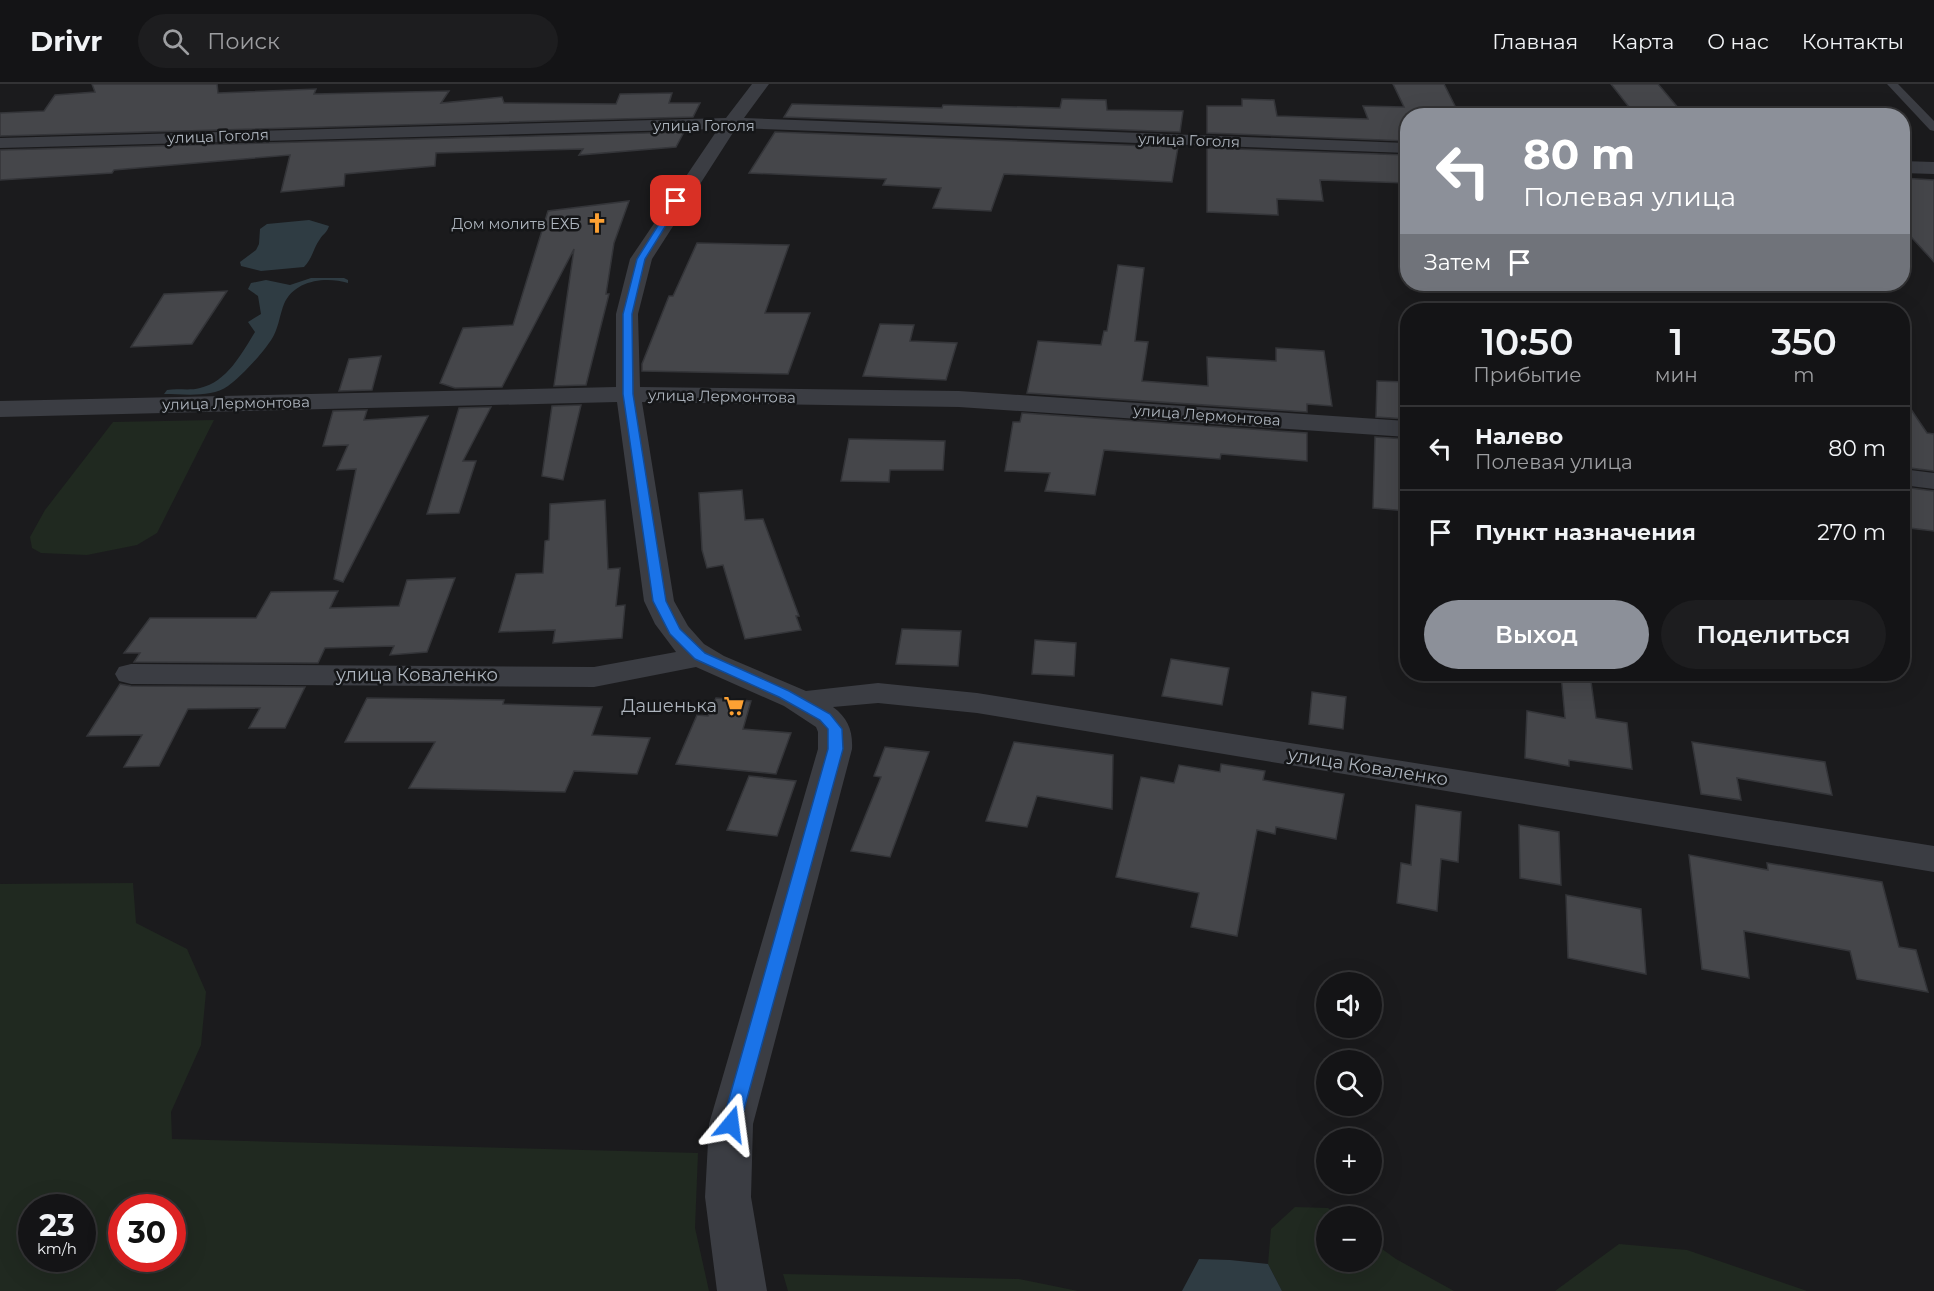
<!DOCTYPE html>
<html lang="ru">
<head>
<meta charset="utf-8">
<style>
  :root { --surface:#141416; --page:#1d1d1f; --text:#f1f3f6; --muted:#9d9ea1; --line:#333335; --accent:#8c9099 }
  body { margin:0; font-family:Montserrat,sans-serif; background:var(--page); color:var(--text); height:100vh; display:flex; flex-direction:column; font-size:22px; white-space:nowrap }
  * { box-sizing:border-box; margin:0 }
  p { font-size:20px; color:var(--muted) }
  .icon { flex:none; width:33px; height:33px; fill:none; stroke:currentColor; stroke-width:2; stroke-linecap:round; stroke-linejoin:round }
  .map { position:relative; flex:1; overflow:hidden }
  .side { position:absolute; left:1400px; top:219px; width:510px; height:378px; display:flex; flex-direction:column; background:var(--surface); border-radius:24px; box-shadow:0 6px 24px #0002,0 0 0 2px var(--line) }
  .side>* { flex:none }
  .hud { position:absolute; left:1400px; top:24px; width:510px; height:183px; border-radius:24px; box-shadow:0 6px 24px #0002,0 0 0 2px var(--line); background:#8c9099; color:#fff; overflow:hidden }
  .buttons { position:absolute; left:1316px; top:888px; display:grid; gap:12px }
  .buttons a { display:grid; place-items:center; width:66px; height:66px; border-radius:50%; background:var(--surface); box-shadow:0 6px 24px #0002,0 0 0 2px var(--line); font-size:30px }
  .speed { position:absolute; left:18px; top:1110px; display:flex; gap:12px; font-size:30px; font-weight:700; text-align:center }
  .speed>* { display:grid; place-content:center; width:78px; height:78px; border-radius:50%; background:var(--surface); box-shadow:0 6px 24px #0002,0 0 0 2px var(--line); line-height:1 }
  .speed small { font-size:15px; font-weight:400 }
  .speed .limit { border:9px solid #d22; background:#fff; color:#111 }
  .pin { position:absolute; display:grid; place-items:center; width:51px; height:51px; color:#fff; margin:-26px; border-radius:12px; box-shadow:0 3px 9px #0006 }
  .me { position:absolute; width:66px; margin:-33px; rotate:16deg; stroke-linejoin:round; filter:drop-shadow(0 0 4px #0008) }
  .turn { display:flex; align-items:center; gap:21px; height:126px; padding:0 24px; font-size:27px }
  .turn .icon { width:78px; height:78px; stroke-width:2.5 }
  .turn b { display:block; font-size:42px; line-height:51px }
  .then { display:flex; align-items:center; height:57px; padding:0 24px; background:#0003; gap:12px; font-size:22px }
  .eta { display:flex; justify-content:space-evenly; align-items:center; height:102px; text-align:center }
  .eta b { font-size:36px; font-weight:600; line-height:42px }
  .button { display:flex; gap:12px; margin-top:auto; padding:12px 24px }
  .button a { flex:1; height:69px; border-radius:36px; background:var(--accent); color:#fff; font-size:24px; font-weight:600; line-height:69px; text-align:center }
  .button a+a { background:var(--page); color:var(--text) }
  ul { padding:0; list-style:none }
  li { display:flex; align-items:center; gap:18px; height:84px; padding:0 24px; border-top:2px solid var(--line) }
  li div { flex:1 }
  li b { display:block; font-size:22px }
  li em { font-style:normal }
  header { display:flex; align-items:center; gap:36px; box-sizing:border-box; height:84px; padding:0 30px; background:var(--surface); border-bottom:2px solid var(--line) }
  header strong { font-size:28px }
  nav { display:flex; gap:33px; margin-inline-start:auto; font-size:21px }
  .search { width:420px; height:54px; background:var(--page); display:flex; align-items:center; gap:15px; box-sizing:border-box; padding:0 21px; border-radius:33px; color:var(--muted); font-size:22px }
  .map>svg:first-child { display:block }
  .green { fill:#202920; fill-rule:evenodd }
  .water { fill:#2f3c43 }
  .building { fill:#45464a; stroke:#343539; stroke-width:1.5 }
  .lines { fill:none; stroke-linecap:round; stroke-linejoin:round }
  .service { fill:#3b3d43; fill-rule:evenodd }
  .minor { fill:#3b3d43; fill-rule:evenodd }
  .route { fill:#1a73e8; stroke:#114b97; stroke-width:1.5 }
  .labels { text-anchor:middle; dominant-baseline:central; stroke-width:5; stroke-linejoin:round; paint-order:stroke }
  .far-street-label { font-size:15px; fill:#adb4bd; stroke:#151618 }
  .far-poi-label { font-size:15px; fill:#adb4bd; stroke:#151618; text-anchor:end }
  .street-label { font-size:18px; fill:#adb4bd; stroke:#151618 }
  .poi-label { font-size:18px; fill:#adb4bd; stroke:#151618; text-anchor:end }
</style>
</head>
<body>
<header>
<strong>Drivr</strong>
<div class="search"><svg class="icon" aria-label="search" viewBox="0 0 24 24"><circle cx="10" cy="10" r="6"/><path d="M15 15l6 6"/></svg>Поиск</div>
<nav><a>Главная</a><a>Карта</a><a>О нас</a><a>Контакты</a></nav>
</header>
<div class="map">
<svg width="1934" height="1207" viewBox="0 0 1934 1207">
  <rect width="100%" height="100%" fill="#1b1b1d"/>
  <path class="green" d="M214,336L157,449L137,461L87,471L41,469L32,464L30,453L45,426L113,338Z
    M133,799L136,839L187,865L206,908L201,961L171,1028L172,1055L698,1069L695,1144L709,1207H0V800ZM32,1124H82V1174H32ZM122,1124H172V1174H122Z
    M1295,1123L1328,1124L1339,1132H1326V1178H1371V1157L1396,1175L1454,1207H1282L1268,1180L1271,1145Z
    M1619,1160L1687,1166L1807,1207H1555Z
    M783,1190L1019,1195L1078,1207H788Z"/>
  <path class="water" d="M309,136L329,142C327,149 323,150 320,155C313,164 313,174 304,183L261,187L241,182L240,178L256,166L259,160L260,145L267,140Z
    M311,194H344L348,196V199C326,192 294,196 284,220C280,230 279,241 274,251C267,265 241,293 228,302C211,314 184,310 164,310L167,306C178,304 189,307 200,304C227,298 242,269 255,248L248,238L261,230L258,212L248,205L251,199L266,196L290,201Z
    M1199,1175L1230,1176L1268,1180L1282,1207H1182Z"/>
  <path class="building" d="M92,0H217L218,9L316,5L314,10L449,7L441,19L502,13L504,19L616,20L620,10L672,9L669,19H700L693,33L0,52V29L44,27L55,11L95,8Z
    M1393,0H1444L1460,32L1407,31V57L1207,49V22H1242V15L1274,16L1277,32L1368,35L1363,22L1404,23Z
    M1611,0H1658L1685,32H1636Z
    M1062,15L1106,16L1107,26L1183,27L1180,48L784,33L792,20L942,24L943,21L1060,24Z
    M684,48L676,63L579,71L583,65L436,69L435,82L345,90L344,102L281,108L290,71L114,86L112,89L0,96V66Z
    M775,48L1178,63L1172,98L1004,90L991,127L933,124L941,104L883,101L886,95L749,89Z
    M1207,64L1407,71V99L1320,96L1323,117L1277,115L1278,131L1207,128Z
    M1902,94L1934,96V178L1902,143Z
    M629,117L614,159L606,210H609L586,301L554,302L574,165L502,303L455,304L440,299L463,244L513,241L548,127Z
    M697,159L789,161L765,229H810L788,290L642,287V280L669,212H673Z
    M1118,181L1144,184L1135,257L1148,258L1142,297L1208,302L1207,273L1276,277V264L1324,267L1332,322L1307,320V328L1027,309L1038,257L1101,261L1104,247H1107Z
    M227,207L192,260L131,263L164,210Z
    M880,240L914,241L910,257L957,259L946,296L863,292Z
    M381,272L372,306L339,307L349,275Z
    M1377,297L1407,298V335L1376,333Z
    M1902,312L1927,349L1934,350V387L1902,383Z
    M581,321L563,396L542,392L552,322Z
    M491,323L463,377H476L459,429L427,430L459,324Z
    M367,326L364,336L428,332L343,498L334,495L356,385L337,386L348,361L323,362L333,327Z
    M1022,329L1307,349V377L1221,370L1220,375L1104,366L1095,411L1045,407L1050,389L1005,387L1013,338H1020Z
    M1375,353L1407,355V427L1373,424Z
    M849,355L945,357L943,386H890L889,398L841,397Z
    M1902,403L1934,407V447L1909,444L1902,426Z
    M742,406L745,436L763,435L799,532H796L801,546L745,555L723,481L707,484L702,466L699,409Z
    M605,416L608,485L620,484L616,522L625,521L622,554L553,559L555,546L499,548L516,490L543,489L545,457L549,456L550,420Z
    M455,494L427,568L390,571L394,562L325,564L318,579L134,578L140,569H124L150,534H256L271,508L338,507L330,524L399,522L407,496Z
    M902,545L961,547L958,582L896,580Z
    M1035,556L1076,559L1074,592L1032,590Z
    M1171,575L1229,584L1222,621L1162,612Z
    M1561,590H1590L1596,634L1627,639L1632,685L1569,676V682L1525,674L1527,627L1565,634Z
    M120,600L131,602L305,603L285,644H249L260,624L188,625L159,682L124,683L142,651L87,652Z
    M1312,608L1346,613L1343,645L1309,640Z
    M367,614L504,616L503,620L602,623L592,651L650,654L637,690L574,687L565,708L409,704L435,658H345Z
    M716,614L751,617L743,645L791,649L776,690L676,680L697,631L708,632Z
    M1014,658L1113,671L1112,725L1037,712L1027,743L986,737Z
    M1692,658L1825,678L1832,711L1737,694L1741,716L1701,710Z
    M885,663L929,668L890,773L851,767L881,693L874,692Z
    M1221,680L1265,687L1263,696L1344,710L1336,755L1276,743L1275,750L1257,746L1237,852L1191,843L1199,809L1116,793L1141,693L1174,699L1179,681L1220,688Z
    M749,692L796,697L777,752L727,746Z
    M1416,721L1461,728L1458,778L1441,775L1437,827L1397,819L1401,779L1411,781Z
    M1519,741L1559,748L1561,801L1520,794Z
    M1689,771L1768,786L1767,779L1882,798L1899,863L1916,866L1928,908L1857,895L1850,867L1744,847L1749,894L1702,885Z
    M1566,811L1641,825L1646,890L1568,874Z"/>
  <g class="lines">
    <path class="service" d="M1887,0H1898L1934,37V47L1930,46Z"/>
    <path class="minor" d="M752,0H769L744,34L1407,59V69L736,44L652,175L638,230L640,303L959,307L1407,337V353L959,323L642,318L674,517L688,542L704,560L724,572L806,607L878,599L977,609L1934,762V788L977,629L878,619L833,623C848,634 853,647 852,665L753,1040L751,1113L767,1207H717L705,1113L709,1040L818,665V648L816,643L784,622L696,583L594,603L131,600L119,597L115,590L119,583L131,580L594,583L676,568L655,540L644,517L617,318L0,333V317L616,303V230L630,175L718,45L0,64V54L726,34Z
      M1902,77L1934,78V90L1902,89Z
      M1902,385L1934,389V405L1902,401Z"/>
  </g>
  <path class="route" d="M674,116L681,117L645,175L632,230L633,310L666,517L680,545L705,569L789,607L830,630L842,645L843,665L740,1040L738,1046L731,1048L725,1046L722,1040L828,665V645L820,636L779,613L695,575L670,550L653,517L623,310V230L637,175Z"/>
  <defs>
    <g id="church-bare" transform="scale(1.62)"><path d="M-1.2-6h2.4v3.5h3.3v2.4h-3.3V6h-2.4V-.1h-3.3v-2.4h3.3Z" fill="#fda133" stroke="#151618" stroke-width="2.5" paint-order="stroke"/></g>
    <g id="supermarket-bare" transform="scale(1.62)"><path d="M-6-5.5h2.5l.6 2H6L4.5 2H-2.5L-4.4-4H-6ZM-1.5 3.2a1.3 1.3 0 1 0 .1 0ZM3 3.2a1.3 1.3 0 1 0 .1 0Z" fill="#fda133" stroke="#151618" stroke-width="2.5" paint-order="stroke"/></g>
  </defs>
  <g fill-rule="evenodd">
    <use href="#church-bare" x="597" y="139"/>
    <use href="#supermarket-bare" x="734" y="622"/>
  </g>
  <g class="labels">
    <g class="far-street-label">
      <text x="704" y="41">улица Гоголя</text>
      <text transform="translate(218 52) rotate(-2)">улица Гоголя</text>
      <text transform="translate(1189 56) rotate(2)">улица Гоголя</text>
      <text transform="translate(722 312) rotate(1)">улица Лермонтова</text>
      <text transform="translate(236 319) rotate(-1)">улица Лермонтова</text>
      <text transform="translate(1207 331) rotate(4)">улица Лермонтова</text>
    </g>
    <g class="far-poi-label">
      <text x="580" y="139">Дом молитв ЕХБ</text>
    </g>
    <g class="street-label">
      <text x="417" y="591">улица Коваленко</text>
      <text transform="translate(1368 683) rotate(9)">улица Коваленко</text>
    </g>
    <g class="poi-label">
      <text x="717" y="622">Дашенька</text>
    </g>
  </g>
</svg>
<div class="buttons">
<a><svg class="icon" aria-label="sound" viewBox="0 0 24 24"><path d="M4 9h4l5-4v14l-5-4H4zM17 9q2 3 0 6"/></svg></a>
<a><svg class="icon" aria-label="search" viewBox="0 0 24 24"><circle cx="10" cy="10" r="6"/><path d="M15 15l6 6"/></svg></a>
<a>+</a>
<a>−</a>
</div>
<div class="speed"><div>23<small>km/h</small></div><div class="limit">30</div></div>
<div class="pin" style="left:676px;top:117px;background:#d93025"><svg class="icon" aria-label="arrive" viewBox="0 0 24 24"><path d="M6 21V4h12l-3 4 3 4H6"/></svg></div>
<svg class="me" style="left:731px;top:1040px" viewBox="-20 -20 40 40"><path d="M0-17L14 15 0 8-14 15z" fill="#1a73e8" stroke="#fff" stroke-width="4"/></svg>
<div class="hud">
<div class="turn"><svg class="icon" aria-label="left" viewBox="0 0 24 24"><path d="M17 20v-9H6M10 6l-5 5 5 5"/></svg><div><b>80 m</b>Полевая улица</div></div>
<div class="then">Затем<svg class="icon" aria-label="arrive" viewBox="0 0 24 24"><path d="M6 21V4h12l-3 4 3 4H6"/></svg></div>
</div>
<section class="side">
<div class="eta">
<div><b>10:50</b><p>Прибытие</p></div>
<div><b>1</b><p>мин</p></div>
<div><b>350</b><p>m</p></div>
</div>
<ul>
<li><svg class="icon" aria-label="left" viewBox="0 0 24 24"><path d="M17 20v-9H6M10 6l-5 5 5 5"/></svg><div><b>Налево</b><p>Полевая улица</p></div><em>80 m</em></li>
<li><svg class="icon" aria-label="arrive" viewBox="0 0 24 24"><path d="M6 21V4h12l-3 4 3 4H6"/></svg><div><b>Пункт назначения</b></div><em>270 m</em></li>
</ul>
<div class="button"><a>Выход</a><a>Поделиться</a></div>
</section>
</div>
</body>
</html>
